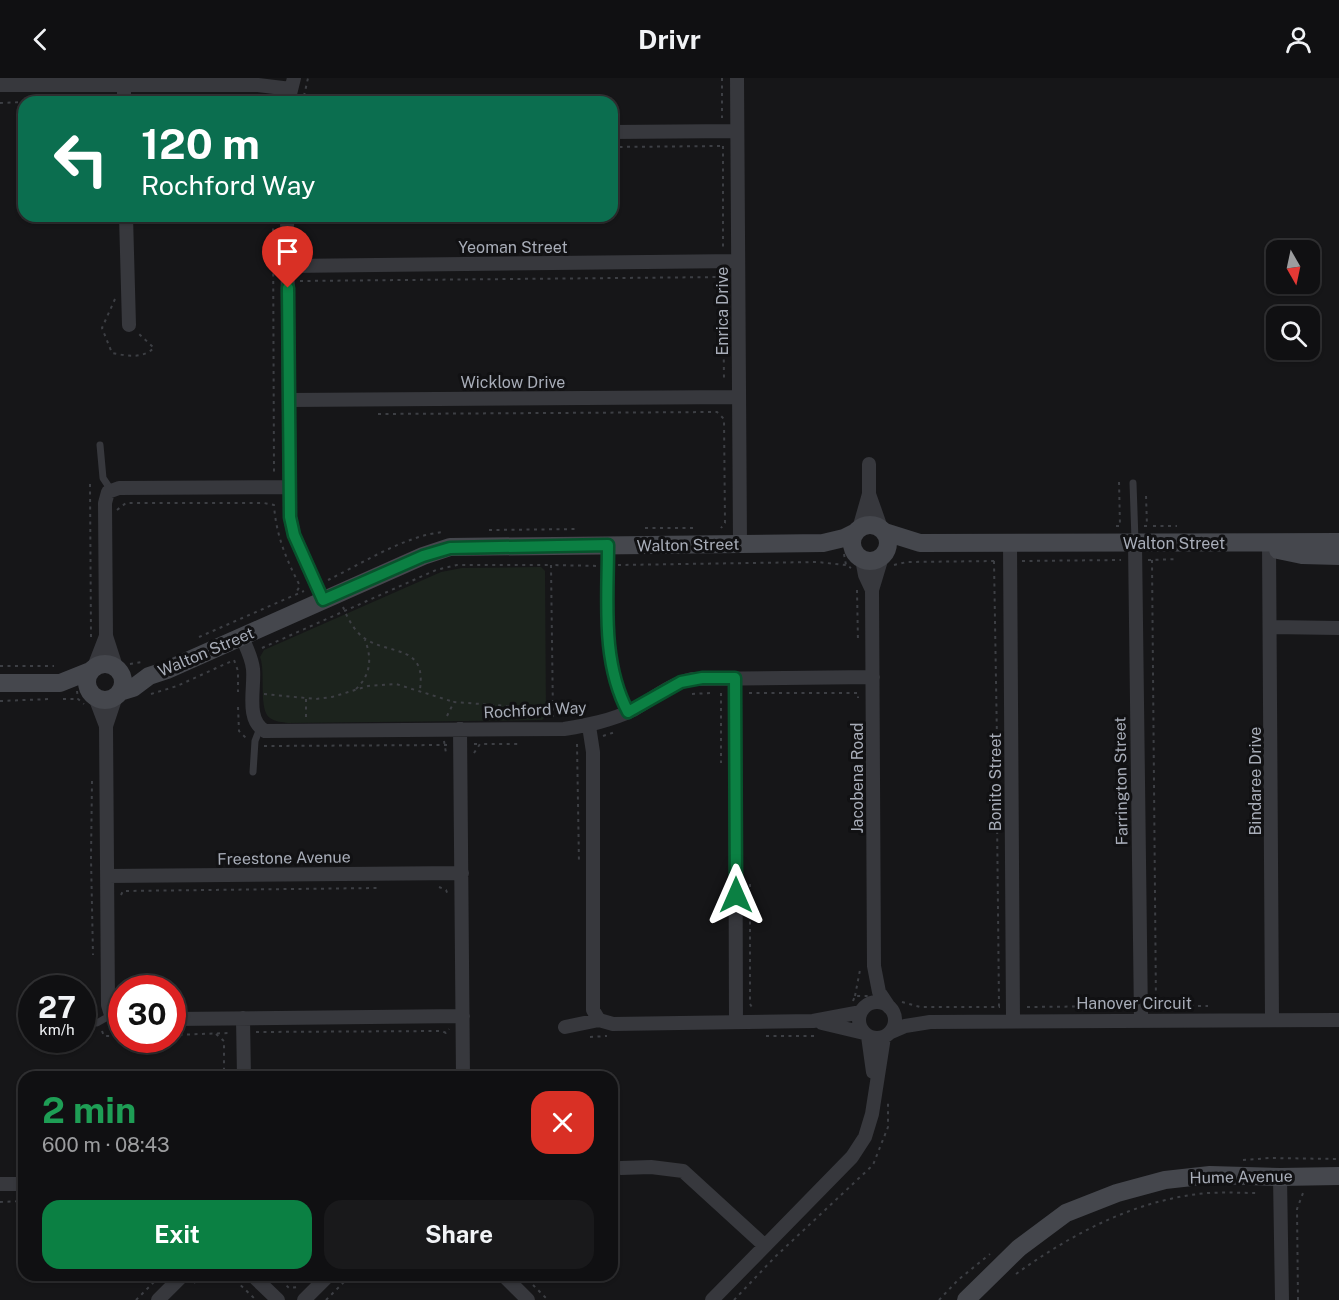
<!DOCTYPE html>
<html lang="en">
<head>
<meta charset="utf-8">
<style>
  :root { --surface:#101012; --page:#19191b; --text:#f1f3f6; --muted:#9c9d9f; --line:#303032; --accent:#0b8043 }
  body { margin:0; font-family:"Public Sans",sans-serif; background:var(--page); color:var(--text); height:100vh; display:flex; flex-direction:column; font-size:22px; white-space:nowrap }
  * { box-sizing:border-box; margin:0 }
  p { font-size:20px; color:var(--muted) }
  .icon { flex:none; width:33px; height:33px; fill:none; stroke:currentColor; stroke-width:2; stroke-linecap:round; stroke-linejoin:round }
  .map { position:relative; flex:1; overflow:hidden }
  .drawer { position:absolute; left:18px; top:993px; width:600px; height:210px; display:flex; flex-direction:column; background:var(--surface); border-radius:18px; box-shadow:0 2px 4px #0004,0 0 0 2px var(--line) }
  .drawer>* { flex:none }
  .top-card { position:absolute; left:18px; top:18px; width:600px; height:126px; border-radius:18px; box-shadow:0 2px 4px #0004,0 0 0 2px var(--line); background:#0b6e4f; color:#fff; overflow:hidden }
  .needle { width:39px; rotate:171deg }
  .fabs { position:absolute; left:1266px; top:162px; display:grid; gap:12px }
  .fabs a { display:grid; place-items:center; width:54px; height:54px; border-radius:12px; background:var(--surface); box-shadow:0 2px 4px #0004,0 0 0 2px var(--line); font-size:30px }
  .speed { position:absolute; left:18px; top:897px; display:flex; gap:12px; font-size:30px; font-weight:700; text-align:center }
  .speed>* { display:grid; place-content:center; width:78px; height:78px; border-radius:50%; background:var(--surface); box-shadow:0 2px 4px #0004,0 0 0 2px var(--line); line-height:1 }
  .speed small { font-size:15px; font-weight:400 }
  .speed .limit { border:9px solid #d22; background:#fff; color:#111 }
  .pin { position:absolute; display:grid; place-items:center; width:51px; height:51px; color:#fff; margin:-62px -26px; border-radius:50% 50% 50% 0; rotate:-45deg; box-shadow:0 0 6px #0007 }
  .pin .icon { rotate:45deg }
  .me { position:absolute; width:66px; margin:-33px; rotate:0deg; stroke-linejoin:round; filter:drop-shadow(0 0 4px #0008) }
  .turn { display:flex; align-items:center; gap:21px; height:126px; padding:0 24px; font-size:27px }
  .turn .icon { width:78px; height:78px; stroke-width:2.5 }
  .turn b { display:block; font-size:42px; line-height:51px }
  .round { display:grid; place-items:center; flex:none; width:63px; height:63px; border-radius:18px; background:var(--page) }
  .head { display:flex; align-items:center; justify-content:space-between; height:102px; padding:0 24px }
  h1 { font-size:36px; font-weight:700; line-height:45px; color:#1e9e55 }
  .button { display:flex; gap:12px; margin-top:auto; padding:12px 24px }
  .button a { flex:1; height:69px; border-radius:18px; background:var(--accent); color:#fff; font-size:24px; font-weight:700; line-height:69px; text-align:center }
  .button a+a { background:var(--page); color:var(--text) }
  header { display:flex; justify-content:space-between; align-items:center; height:78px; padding:0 24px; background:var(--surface); font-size:27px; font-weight:700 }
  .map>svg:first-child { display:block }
  .green { fill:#1c231d }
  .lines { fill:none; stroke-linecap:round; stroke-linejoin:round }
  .path { stroke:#3d3f44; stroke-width:2; stroke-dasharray:3 4.5; stroke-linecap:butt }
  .lane { stroke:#37383d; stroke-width:7 }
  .street { stroke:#37383d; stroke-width:14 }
  .secondary { stroke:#45474d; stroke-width:18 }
  .route-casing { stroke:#07532c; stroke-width:15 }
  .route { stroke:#0b8043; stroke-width:10 }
  .labels { text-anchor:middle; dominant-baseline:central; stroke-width:6; stroke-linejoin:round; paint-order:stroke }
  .street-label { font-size:16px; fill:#a8adb8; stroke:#111113 }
</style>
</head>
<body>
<header><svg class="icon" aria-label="back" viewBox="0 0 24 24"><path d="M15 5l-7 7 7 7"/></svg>Drivr<svg class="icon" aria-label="person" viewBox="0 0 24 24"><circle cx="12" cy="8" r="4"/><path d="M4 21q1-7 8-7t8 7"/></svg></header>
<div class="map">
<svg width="1339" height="1222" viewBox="0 0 1339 1222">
  <rect width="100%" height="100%" fill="#161618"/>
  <path class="green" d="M541,489L545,493L546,638L542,642L288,645C282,644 275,644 270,640C258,632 266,594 260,579L264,572L441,494L462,490Z"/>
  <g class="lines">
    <path class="path" d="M722,0V40
      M304,18L308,0
      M136,24H259
      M0,25L24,24
      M723,68V170
      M612,69L723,68
      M273,143L274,395
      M723,199L724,304
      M300,203L723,199
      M115,221L102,250L112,275C127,278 142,281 154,270L138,255
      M378,336L717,334L724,341L725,445L721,450
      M117,432L126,425H264L274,427C276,457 286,481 300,508L295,516
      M1116,448H1120L1119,403
      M1144,448H1147L1146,417
      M1153,448H1177
      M645,450H696
      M489,452L579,451
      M844,476L846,487L851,490
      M1148,482L1178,481
      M1152,482L1156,928
      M994,483L997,663
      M1022,483L1121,482
      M618,487L817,484L846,487
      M894,487L907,484L998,483
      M328,502C363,485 406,457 444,454
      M857,512L858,564
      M343,529C348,541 355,555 367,562C394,577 426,568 420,611
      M91,559L90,406L94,405
      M199,559L304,513
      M262,570L436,492L457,487H551
      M130,586L142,584
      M0,588H54
      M356,611C371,597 372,580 365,562
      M77,613L78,621L84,626
      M721,615V685
      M749,615H858V620
      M151,616L177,608L234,582L238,593V614
      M264,616L316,621L332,619L368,608L396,606L454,624
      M692,616L710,615
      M63,621H78
      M0,623L51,621
      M238,629L239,653L246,660
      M447,638L454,624L507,628L542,637
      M551,638H553L551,487L600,488
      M306,639V621
      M603,658L615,654
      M444,663L446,675
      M474,666H480
      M577,666L579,786
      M264,668L447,667
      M474,675L480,666H520
      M92,703L91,780L93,877
      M997,738L999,929
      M750,806V926L753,931
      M439,809L446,812L448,817
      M121,817L123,813L377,810
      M855,918L860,892
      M853,923L855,918H868
      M902,924L920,929H1000
      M1153,928H1208
      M1027,929L1129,928
      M102,953L104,958H122
      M256,954L442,953L446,955L449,951
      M216,956L224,963V999
      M172,957L230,955
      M766,958H817
      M590,959L607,958
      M1243,1082L1270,1080L1339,1081
      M0,1124L24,1123
      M1016,1196C1073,1155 1137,1121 1208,1115C1225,1114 1242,1115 1258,1115
      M230,1197L256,1222
      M276,1197L289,1210L298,1209
      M194,1205L202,1197
      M533,1207L548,1222
      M136,1222L161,1197
      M326,1222L351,1197
      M734,1222L775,1179L873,1087L888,1049V1022
      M939,1222L958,1202L990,1176
      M1298,1222L1297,1131L1303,1115"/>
    <path class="lane" d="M100,367L103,400L111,412
      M1133,405L1135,462
      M608,469C608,525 601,584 628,634
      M253,694L255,663L260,650
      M82,943L97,945L111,937"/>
    <path class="street" d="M737,0L740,466
      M0,7H258L291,11
      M124,8V24
      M288,24L294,0
      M612,54L737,53
      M126,138L129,247
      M287,138L290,439L294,457L323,522
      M288,188L738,183
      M289,322L739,319
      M869,416L881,450
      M859,451L869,416V386
      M1010,465L1013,943
      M1135,465L1141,941
      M1269,465L1272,942
      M882,479L872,512L874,888L879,914L889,929
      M862,481L865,497L872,512
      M1271,549L1339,550
      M106,558L116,589
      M242,559C246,569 252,580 253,591C255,610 245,642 265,653L564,651C588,647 610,643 633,632C653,621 669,606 692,601L873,599
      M94,589L106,558L105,425L108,414L119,410L289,409
      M735,600L736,943
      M116,618L106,648L108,927L111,937L122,941
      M95,619L106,648
      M589,648L593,674V932L599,942L613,946L813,943L861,934
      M460,651L463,999
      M107,798L462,795
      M859 942a18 18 0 1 1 36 0a18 18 0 1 1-36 0Z
      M243,940L244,999
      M172,941L463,938
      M822,945L864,955
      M565,949L599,942
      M891,954L905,948L930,944L1339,942
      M868,958L873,994
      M621,1090L651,1089L683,1093L764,1167
      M1280,1099L1282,1222
      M0,1106H24
      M252,1197L278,1222
      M503,1197L528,1222
      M158,1222L183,1197
      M304,1222L329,1197
      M712,1222L852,1079L865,1059L872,1036L884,959"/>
    <path class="secondary" d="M852 465a18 18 0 1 1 36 0a18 18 0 1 1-36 0Z
      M885,454L920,465L1339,464
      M1278,472L1302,477L1339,478
      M87 604a18 18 0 1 1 36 0a18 18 0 1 1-36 0Z
      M0,605H60L90,593
      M120,614L133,610L149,598L167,592L423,478L450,469L823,465L844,460L856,454
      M966,1222L1019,1170L1066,1135L1117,1115L1165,1102L1210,1097L1280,1099L1339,1098"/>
  </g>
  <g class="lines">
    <g class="route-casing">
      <path id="route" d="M288,210L290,439L294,457L323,522L423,478L450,470L608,467C608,523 601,583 628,634L681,604L702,600H735L736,817"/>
    </g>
    <use href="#route" class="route"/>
  </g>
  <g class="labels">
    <g class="street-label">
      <text x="513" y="169">Yeoman Street</text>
      <text transform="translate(722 233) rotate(-90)">Enrica Drive</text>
      <text x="513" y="304">Wicklow Drive</text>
      <text x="1174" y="465">Walton Street</text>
      <text transform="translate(688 467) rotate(-1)">Walton Street</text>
      <text transform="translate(206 574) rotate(-23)">Walton Street</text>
      <text transform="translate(535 632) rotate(-3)">Rochford Way</text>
      <text transform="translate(857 700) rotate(-90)">Jacobena Road</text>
      <text transform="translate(1121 703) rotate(-91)">Farrington Street</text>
      <text transform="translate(1255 703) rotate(-90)">Bindaree Drive</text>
      <text transform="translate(995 704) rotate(-90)">Bonito Street</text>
      <text transform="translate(284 780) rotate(-1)">Freestone Avenue</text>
      <text x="1134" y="925">Hanover Circuit</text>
      <text transform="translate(1241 1099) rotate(-1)">Hume Avenue</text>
    </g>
  </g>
</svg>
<div class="fabs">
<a><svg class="needle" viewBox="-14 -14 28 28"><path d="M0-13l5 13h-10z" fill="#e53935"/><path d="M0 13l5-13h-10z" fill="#9c9d9f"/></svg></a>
<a><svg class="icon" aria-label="search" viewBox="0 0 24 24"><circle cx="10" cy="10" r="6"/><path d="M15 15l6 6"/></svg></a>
</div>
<div class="speed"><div>27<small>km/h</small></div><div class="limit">30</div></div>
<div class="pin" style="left:288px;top:210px;background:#d93025"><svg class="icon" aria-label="arrive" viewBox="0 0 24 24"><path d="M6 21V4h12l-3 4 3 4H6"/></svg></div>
<svg class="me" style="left:736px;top:817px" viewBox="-20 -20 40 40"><path d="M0-17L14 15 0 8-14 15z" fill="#0b8043" stroke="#fff" stroke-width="4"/></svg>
<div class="top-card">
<div class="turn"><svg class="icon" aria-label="left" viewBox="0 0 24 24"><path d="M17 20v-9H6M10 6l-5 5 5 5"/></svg><div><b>120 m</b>Rochford Way</div></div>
</div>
<section class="drawer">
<div class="head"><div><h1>2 min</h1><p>600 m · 08:43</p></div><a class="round" style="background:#d93025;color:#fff"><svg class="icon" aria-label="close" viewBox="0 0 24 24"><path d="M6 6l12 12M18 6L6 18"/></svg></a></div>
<div class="button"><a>Exit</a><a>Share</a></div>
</section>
</div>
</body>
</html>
